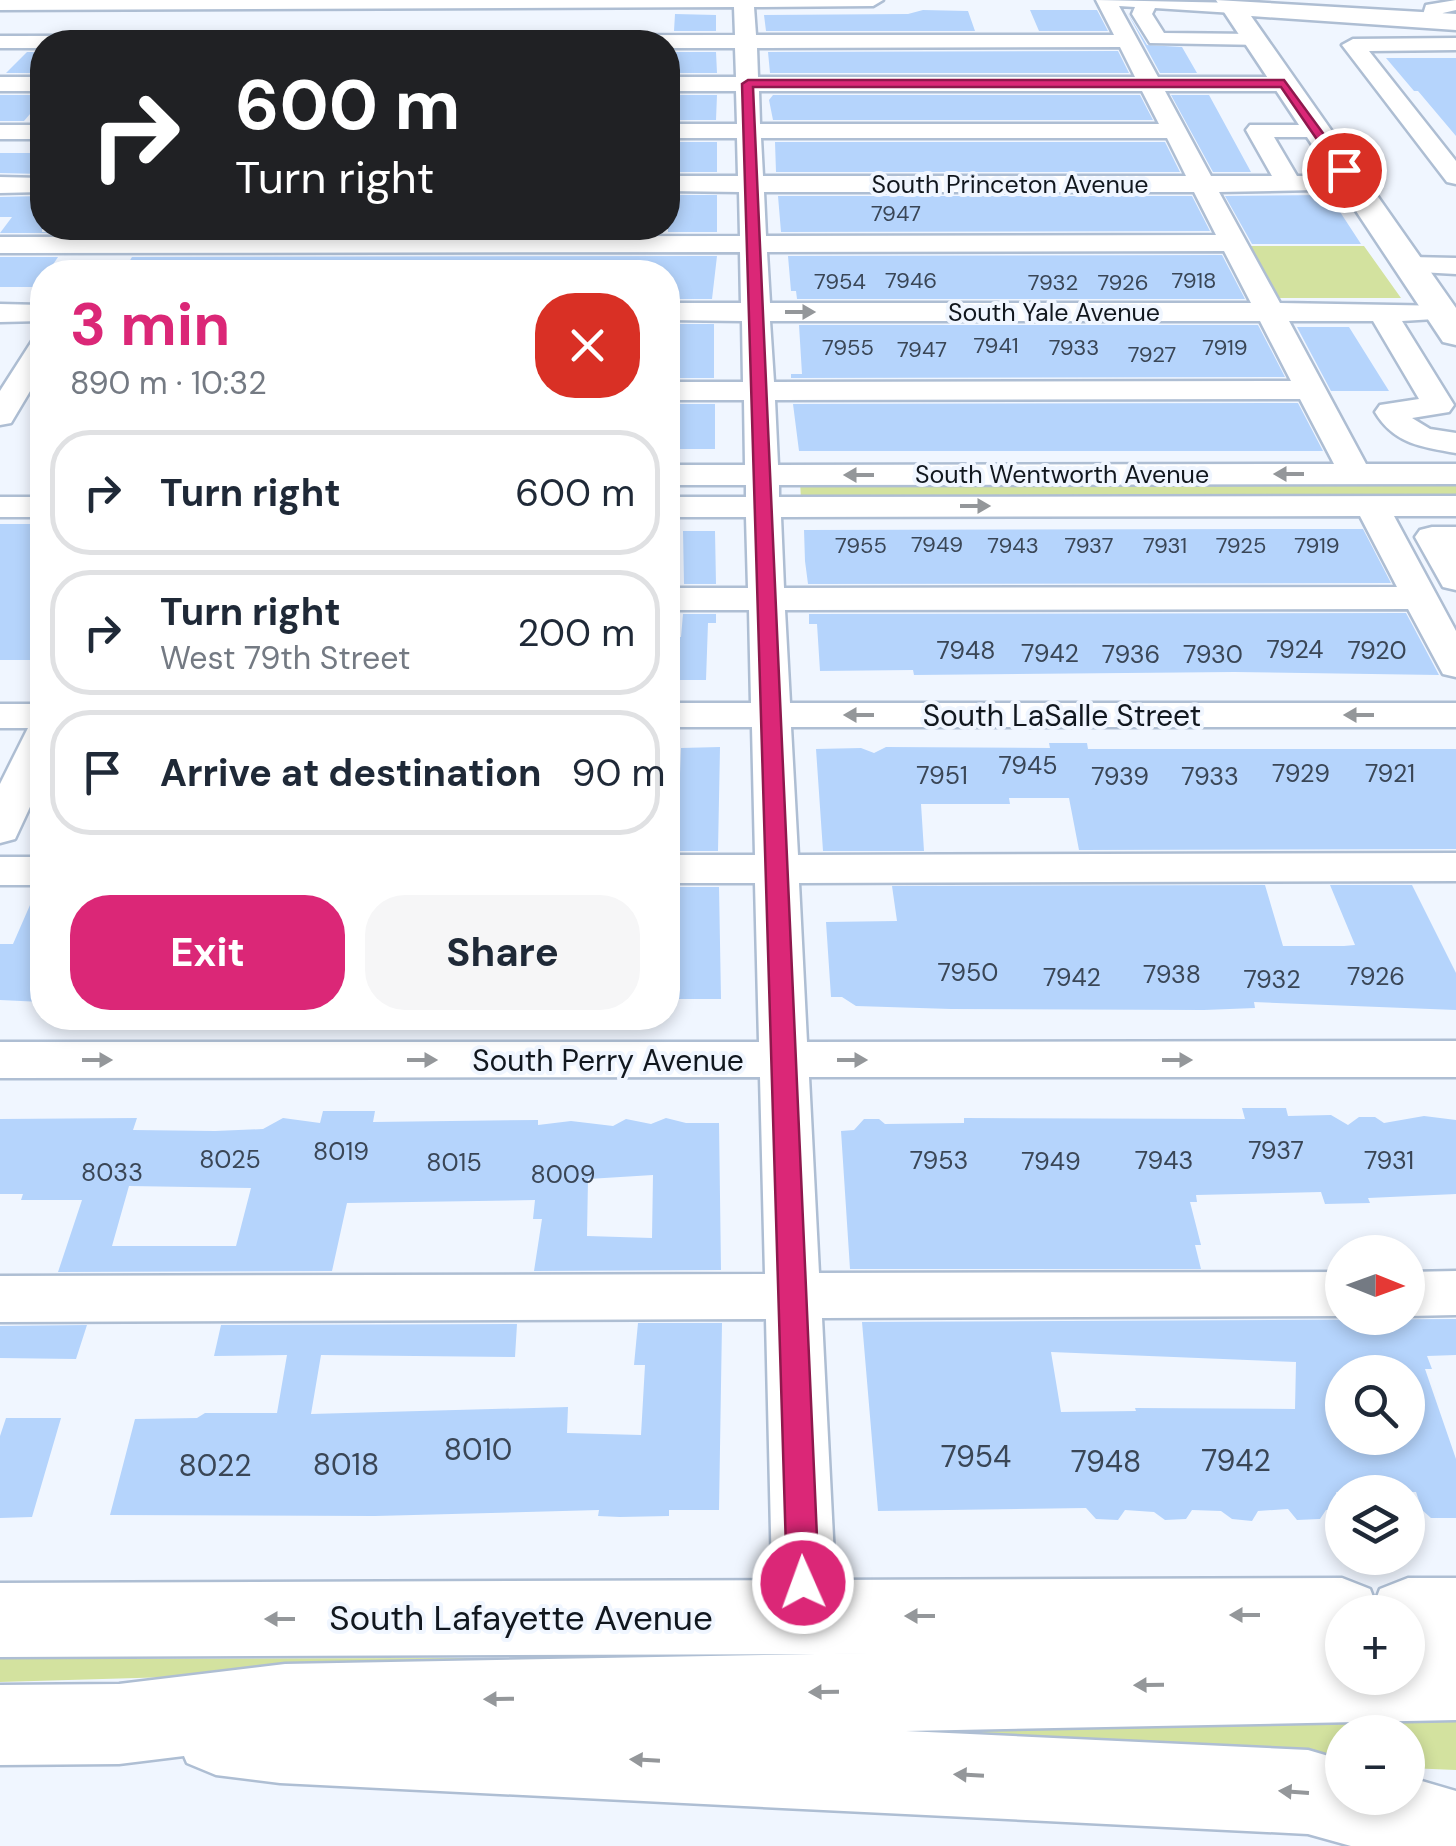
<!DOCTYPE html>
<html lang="en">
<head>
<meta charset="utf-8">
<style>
  :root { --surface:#fff; --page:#f6f6f7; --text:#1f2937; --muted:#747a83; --line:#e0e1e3; --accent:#db2777 }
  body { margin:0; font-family:"DM Sans",sans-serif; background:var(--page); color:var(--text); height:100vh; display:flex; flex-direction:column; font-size:38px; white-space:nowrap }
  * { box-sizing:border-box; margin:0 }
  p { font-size:32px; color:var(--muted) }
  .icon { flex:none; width:55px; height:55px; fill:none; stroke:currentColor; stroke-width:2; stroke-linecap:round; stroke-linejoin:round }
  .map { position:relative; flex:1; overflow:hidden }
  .side { position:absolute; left:30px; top:260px; width:650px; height:770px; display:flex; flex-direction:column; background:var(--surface); border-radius:40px; box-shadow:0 5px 15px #0003 }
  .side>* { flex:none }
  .banner { position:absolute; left:30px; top:30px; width:650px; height:210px; border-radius:40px; box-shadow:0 5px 15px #0003; background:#202124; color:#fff; overflow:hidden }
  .needle { width:65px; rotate:91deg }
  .fabs { position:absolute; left:1325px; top:1235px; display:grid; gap:20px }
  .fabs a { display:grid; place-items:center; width:100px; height:100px; border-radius:50%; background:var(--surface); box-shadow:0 5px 15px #0003; font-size:50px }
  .pin { position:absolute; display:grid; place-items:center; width:85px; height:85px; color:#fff; margin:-42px; border:5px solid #fff; border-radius:50%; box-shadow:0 2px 10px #0007 }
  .me { position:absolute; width:110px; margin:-55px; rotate:358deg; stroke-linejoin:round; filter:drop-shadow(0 0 8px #0008) }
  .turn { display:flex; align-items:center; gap:35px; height:210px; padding:0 40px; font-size:45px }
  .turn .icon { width:130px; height:130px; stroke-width:2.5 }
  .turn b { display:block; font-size:70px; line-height:85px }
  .round { display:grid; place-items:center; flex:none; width:105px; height:105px; border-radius:40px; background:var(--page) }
  .head { display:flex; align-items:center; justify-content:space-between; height:170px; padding:0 40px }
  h1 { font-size:60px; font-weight:700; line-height:75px; color:var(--accent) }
  .cta { display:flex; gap:20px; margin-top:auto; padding:20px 40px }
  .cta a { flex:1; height:115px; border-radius:40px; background:var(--accent); color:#fff; font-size:40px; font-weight:700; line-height:115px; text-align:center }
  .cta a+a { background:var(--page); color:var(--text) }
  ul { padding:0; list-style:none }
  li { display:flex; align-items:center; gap:30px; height:125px; margin:0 20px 15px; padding:0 20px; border:5px solid var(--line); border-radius:40px }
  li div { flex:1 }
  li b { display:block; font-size:38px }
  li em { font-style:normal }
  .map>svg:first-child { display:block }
  .green { fill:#d3e29f }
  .building { fill:#b5d4fc; fill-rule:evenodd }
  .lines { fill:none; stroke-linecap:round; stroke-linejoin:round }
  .minor-casing { stroke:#aebed3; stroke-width:5 }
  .major-casing { stroke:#aebed3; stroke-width:5 }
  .highway-casing { stroke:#aebed3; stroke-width:5 }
  .minor { fill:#fff; fill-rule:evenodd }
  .major { fill:#fff; fill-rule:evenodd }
  .highway { fill:#fff; fill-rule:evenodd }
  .oneway { fill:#94979a }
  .route { fill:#db2777; stroke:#8e194d; stroke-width:2.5 }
  .labels { text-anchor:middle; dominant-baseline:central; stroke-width:8; stroke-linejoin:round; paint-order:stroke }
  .far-number-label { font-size:22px; fill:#3a4656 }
  .far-street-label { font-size:25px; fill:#11171e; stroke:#f0f6ff }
  .number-label { font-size:25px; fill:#3a4656 }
  .street-label { font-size:30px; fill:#11171e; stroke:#f0f6ff }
  .near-number-label { font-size:30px; fill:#3a4656 }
  .near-street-label { font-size:35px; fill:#11171e; stroke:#f0f6ff }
</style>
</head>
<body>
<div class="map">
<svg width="1456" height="1846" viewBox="0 0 1456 1846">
  <rect width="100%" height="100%" fill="#f0f6ff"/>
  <path class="green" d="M1248,246H1364L1401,298H1277Z
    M800,481H1456V499L801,500Z
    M480,1658L479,1668L0,1682V1659Z
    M1456,1709V1770L1408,1768V1732H1342V1765L670,1731Z"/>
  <path class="building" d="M923,10L968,11L975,31H766L764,15L908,14Z
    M1030,10H1097L1108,31H1039Z
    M1127,12L1147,45L1182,47L1197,73H1160Z
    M675,14L716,15V31H674Z
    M1118,51L1129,73H770L768,52Z
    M27,52H42V73H6Z
    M672,52H716L717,73H670Z
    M1386,58H1456V136L1418,91H1414Z
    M0,95H42V100L24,121H0Z
    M669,95H717L716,120H668Z
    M773,95H1140L1153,120H773L769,100Z
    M1171,95H1209L1251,172H1213Z
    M668,142H717V172H668Z
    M775,142H1165L1180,172H776Z
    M0,153H42V174L0,173Z
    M668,195H717V232H626H668Z
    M1329,195L1361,244H1252L1225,196Z
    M42,196V232L73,233H0L12,217H0V197Z
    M778,196H1192L1210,231L781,232Z
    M1222,255L1245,299H797L796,291H791L788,256Z
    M717,256L712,299H668V272H123L132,257Z
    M0,257H58L48,272H42L38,287H0Z
    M668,324H714V378H668Z
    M799,325H1258L1285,377L791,378V374H802Z
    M1297,327H1349L1389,391H1331Z
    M1298,403L1323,451H799L793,404Z
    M668,404H715V449H668Z
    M0,524H42V660H0Z
    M1334,529H1363L1391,583L808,584L805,561L804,530Z
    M683,531H715L716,584H684Z
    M1406,613L1439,675L1234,672L914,675L913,670L820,671L817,624H809V614Z
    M683,614H716V623H708L706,680H672L674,637H681Z
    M1049,743H1087L1088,749H1456V849L1079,850L1069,798H1009L1010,804H921L924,851H823L816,749L861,748L874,753L886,747L1050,748Z
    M720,747L718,851H677L681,748Z
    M1265,885L1283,946H1344L1355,945L1330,885H1412L1456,973V1010L1254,1002L1255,1008L1204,1010L951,1009L856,1006L842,997H831L826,922L897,921L892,886Z
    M676,887H719L721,999H668V958H676Z
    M37,889H42V1002L0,1000V944H13Z
    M1242,1108H1286L1288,1116L1331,1115L1348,1125L1359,1117H1375L1384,1123L1424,1116L1456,1120V1194L1368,1198L1370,1203L1325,1204L1321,1192L1196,1195L1197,1202H1190L1201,1245H1195L1201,1269H850L841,1131L854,1130L864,1119H879L885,1124L964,1123V1118L1245,1119Z
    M323,1111H375L373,1122L538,1120V1125L571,1121L613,1126L626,1119L651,1124L666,1118L686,1123H719L721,1270L534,1271L542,1219H533L535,1200L347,1203L332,1271L58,1272L82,1200H21L23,1194H0V1119L137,1118L133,1130L215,1131L263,1129L283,1118L320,1123ZM653,1175L652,1238L587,1236L588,1179ZM129,1186L251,1188L236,1246H112Z
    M1456,1319V1355L1427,1356L1432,1369H1425L1456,1459V1518H1431L1422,1510L1416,1492H1336L1341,1509L1326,1510L1320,1519L1297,1520L1288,1509L1258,1511L1252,1521L1232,1519L1221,1511L1192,1510L1186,1519L1165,1520L1154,1512L1125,1510L1118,1520L1096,1519L1086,1508L878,1511L862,1322ZM1051,1352L1296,1362L1295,1409L1135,1408L1136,1411L1061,1412ZM1342,1369H1408V1438H1342Z
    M638,1323H722L719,1510H669V1516L620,1517L598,1516L599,1510L375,1516L110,1515L135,1419L197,1418L205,1413H277L287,1355L214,1356L221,1325L517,1324L515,1357L321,1355L311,1414L568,1407L567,1433L641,1435L645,1365H634Z
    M87,1325L76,1359L0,1358V1326Z
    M6,1418H61L32,1517L0,1518V1436Z"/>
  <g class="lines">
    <g class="minor-casing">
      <path id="minor" d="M0,0H883L873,6L754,7L756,35H1114L1096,0L1240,3L1243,7L1233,13L1155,8L1152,14L1164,33L1255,34L1266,40L1263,45L1150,43L1132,14L1135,7L1119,6L1158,77H1285L1296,84L1285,91H1165L1211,176H1272L1246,130L1250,125H1325L1329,130L1317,137H1274L1297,176H1353L1362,179L1366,184L1362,189L1219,192L1280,303L1451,306L1455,312L1451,318L1402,321L1454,405L1449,412L1412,418L1430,429L1456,433V453C1422,447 1394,444 1375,412L1380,405L1419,399L1373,321H1289L1366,464H1456V484L779,485V497L1456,496V516H1394L1456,631V677L1443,674L1408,609L785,610L790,703H1456V727H791L798,855L1456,853V881L799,883L807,1042L1456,1041V1077H809L819,1273L1342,1272V1316L822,1318L837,1617L828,1638L805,1647L782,1638L773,1617L766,1319L0,1322V1276L765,1274L760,1077L0,1078V1042H759L755,883H668V855H755L752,727H668V703H751L749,610H668V588H748L746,517H668V497H746V485H668V465H745L744,400H668V382H743L742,321L668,320V303H741L740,252L0,253V237L740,236L739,192L668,191V176H738L737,138H668V124H737L736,91H668V77H736L735,48H668V42H42V48H0V36L735,35L734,7L0,10ZM1120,47L1135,77H758L757,48ZM759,91H1142L1159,124H760ZM761,138H1167L1186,176H763ZM764,192H1194L1216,235L766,236ZM1224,251L1251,303H770L767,252ZM770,321H1260L1291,381L774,382ZM1300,399L1334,464L778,465L775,400ZM1360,516L1397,587L784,588L781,517Z
        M1456,0V10L1443,13L1438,25L1431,27L1421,21L1426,5Z
        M1456,38V50L1369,51L1456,161V184L1447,182L1342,45L1353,39Z
        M0,77H42V91H0Z
        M0,125H42V139H0Z
        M0,177L42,178V192L0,193Z
        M1411,257L1456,258V274L1401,271L1397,265L1401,259Z
        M0,304L42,305V321L0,322Z
        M42,338V371L11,423L0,425V391L32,341Z
        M0,497H42V517H0Z
        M1432,527H1456V590L1443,587L1415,537L1420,530Z
        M0,704H42V781L15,839L0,843V784L28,728H0Z
        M0,857H42V885H0Z
        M1456,1271V1315L1408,1316V1272Z"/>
    </g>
    <g class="major-casing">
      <path id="major" d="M1216,0L1456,14V30L1251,16L1456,308V345L1443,342Z
        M1342,1578L1370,1589L1375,1602L1380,1589L1408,1578H1456V1652H1408V1612H1342V1652L0,1657V1583Z"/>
    </g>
    <g class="highway-casing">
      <path id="highway" d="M1456,1642V1720L906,1731L1308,1750L1342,1760V1798H1408V1777L1456,1791V1846H1351L1308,1834L280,1783L216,1775L187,1763L184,1756L119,1764L0,1765V1685L119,1684L285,1664L1342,1644V1678H1408V1643Z"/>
    </g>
    <use href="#minor" class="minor"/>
    <use href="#major" class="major"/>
    <use href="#highway" class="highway"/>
  </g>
  <defs><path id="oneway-solid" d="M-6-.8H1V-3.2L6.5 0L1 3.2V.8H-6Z" transform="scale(2.5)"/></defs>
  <g class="oneway">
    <use href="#oneway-solid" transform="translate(800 312)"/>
    <use href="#oneway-solid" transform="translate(1289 474) rotate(180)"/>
    <use href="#oneway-solid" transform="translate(859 475) rotate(180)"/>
    <use href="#oneway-solid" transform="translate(975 506)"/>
    <use href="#oneway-solid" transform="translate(859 715) rotate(180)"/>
    <use href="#oneway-solid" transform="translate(1359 715) rotate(180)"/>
    <use href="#oneway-solid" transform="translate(97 1060)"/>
    <use href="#oneway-solid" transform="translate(422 1060)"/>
    <use href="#oneway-solid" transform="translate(852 1060)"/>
    <use href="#oneway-solid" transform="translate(1177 1060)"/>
    <use href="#oneway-solid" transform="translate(1245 1615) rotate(180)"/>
    <use href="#oneway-solid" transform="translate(920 1616) rotate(180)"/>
    <use href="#oneway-solid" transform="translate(280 1619) rotate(180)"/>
    <use href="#oneway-solid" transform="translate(1149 1685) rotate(179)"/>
    <use href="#oneway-solid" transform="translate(824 1692) rotate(179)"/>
    <use href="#oneway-solid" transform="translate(499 1699) rotate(179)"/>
    <use href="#oneway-solid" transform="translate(645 1760) rotate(-177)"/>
    <use href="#oneway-solid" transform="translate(969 1775) rotate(-177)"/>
    <use href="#oneway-solid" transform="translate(1294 1792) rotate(-176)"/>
  </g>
  <path class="route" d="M1284,80L1350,170L1348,173H1340L1281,87H753L819,1583L814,1593L803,1598L792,1593L787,1583L742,84L748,80Z"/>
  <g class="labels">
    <g class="far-number-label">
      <text x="896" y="213">7947</text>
      <text x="911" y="280">7946</text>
      <text x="1194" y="280">7918</text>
      <text x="840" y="281">7954</text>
      <text x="1053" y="282">7932</text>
      <text x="1123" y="282">7926</text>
      <text x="996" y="345">7941</text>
      <text x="848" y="347">7955</text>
      <text x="1074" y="347">7933</text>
      <text x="1225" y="347">7919</text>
      <text x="922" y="349">7947</text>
      <text x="1152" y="354">7927</text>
      <text x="937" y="544">7949</text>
      <text x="861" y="545">7955</text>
      <text x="1013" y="545">7943</text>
      <text x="1089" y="545">7937</text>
      <text x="1165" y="545">7931</text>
      <text x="1241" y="545">7925</text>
      <text x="1317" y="545">7919</text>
    </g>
    <g class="far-street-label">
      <text x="1010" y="184">South Princeton Avenue</text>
      <text x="1054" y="312">South Yale Avenue</text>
      <text x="1062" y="474">South Wentworth Avenue</text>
    </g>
    <g class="number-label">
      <text x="1295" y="649">7924</text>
      <text x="966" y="650">7948</text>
      <text x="1377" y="650">7920</text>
      <text x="1050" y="653">7942</text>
      <text x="1131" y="654">7936</text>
      <text x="1213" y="654">7930</text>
      <text x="1028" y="765">7945</text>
      <text x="1301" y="773">7929</text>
      <text x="1390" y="773">7921</text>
      <text x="942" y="775">7951</text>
      <text x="1120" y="776">7939</text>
      <text x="1210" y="776">7933</text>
      <text x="968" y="972">7950</text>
      <text x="1172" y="974">7938</text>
      <text x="1376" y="976">7926</text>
      <text x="1072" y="977">7942</text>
      <text x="1272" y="979">7932</text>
      <text x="1276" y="1150">7937</text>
      <text x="341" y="1151">8019</text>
      <text x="230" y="1159">8025</text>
      <text x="939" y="1160">7953</text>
      <text x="1164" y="1160">7943</text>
      <text x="1389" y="1160">7931</text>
      <text x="1051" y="1161">7949</text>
      <text x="454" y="1162">8015</text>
      <text x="112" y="1172">8033</text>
      <text x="563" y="1174">8009</text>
    </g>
    <g class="street-label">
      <text x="1062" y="715">South LaSalle Street</text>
      <text x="608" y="1060">South Perry Avenue</text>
    </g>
    <g class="near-number-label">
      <text x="478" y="1449">8010</text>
      <text x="976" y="1456">7954</text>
      <text x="1236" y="1460">7942</text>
      <text x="1106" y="1461">7948</text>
      <text x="346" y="1464">8018</text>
      <text x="215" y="1465">8022</text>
    </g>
    <g class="near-street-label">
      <text x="521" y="1618">South Lafayette Avenue</text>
    </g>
  </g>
</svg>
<div class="fabs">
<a><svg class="needle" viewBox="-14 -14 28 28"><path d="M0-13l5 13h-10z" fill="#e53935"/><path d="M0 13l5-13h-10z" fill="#747a83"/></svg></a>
<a><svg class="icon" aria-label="search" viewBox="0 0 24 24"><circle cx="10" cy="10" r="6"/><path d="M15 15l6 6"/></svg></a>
<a><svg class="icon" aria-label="layers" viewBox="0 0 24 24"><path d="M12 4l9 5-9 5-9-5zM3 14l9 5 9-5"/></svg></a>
<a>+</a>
<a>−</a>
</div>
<div class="pin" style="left:1344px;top:170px;background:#d93025"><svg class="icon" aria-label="arrive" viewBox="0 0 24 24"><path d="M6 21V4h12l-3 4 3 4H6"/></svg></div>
<svg class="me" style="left:803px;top:1583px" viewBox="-20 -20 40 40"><circle r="17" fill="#db2777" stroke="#fff" stroke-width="3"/><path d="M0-11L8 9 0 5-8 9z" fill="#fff"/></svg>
<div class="banner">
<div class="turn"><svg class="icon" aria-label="right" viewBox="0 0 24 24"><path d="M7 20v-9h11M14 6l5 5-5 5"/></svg><div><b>600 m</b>Turn right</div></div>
</div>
<section class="side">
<div class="head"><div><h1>3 min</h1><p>890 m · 10:32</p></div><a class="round" style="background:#d93025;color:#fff"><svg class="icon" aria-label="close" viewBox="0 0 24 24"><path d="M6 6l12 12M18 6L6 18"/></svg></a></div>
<ul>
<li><svg class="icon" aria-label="right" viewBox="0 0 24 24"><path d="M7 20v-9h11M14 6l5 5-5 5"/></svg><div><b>Turn right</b></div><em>600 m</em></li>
<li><svg class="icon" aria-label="right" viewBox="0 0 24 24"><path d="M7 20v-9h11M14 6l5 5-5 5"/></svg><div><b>Turn right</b><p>West 79th Street</p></div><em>200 m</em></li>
<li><svg class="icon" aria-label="arrive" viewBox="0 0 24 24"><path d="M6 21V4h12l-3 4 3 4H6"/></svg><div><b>Arrive at destination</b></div><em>90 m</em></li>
</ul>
<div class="cta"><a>Exit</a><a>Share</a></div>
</section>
</div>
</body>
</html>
